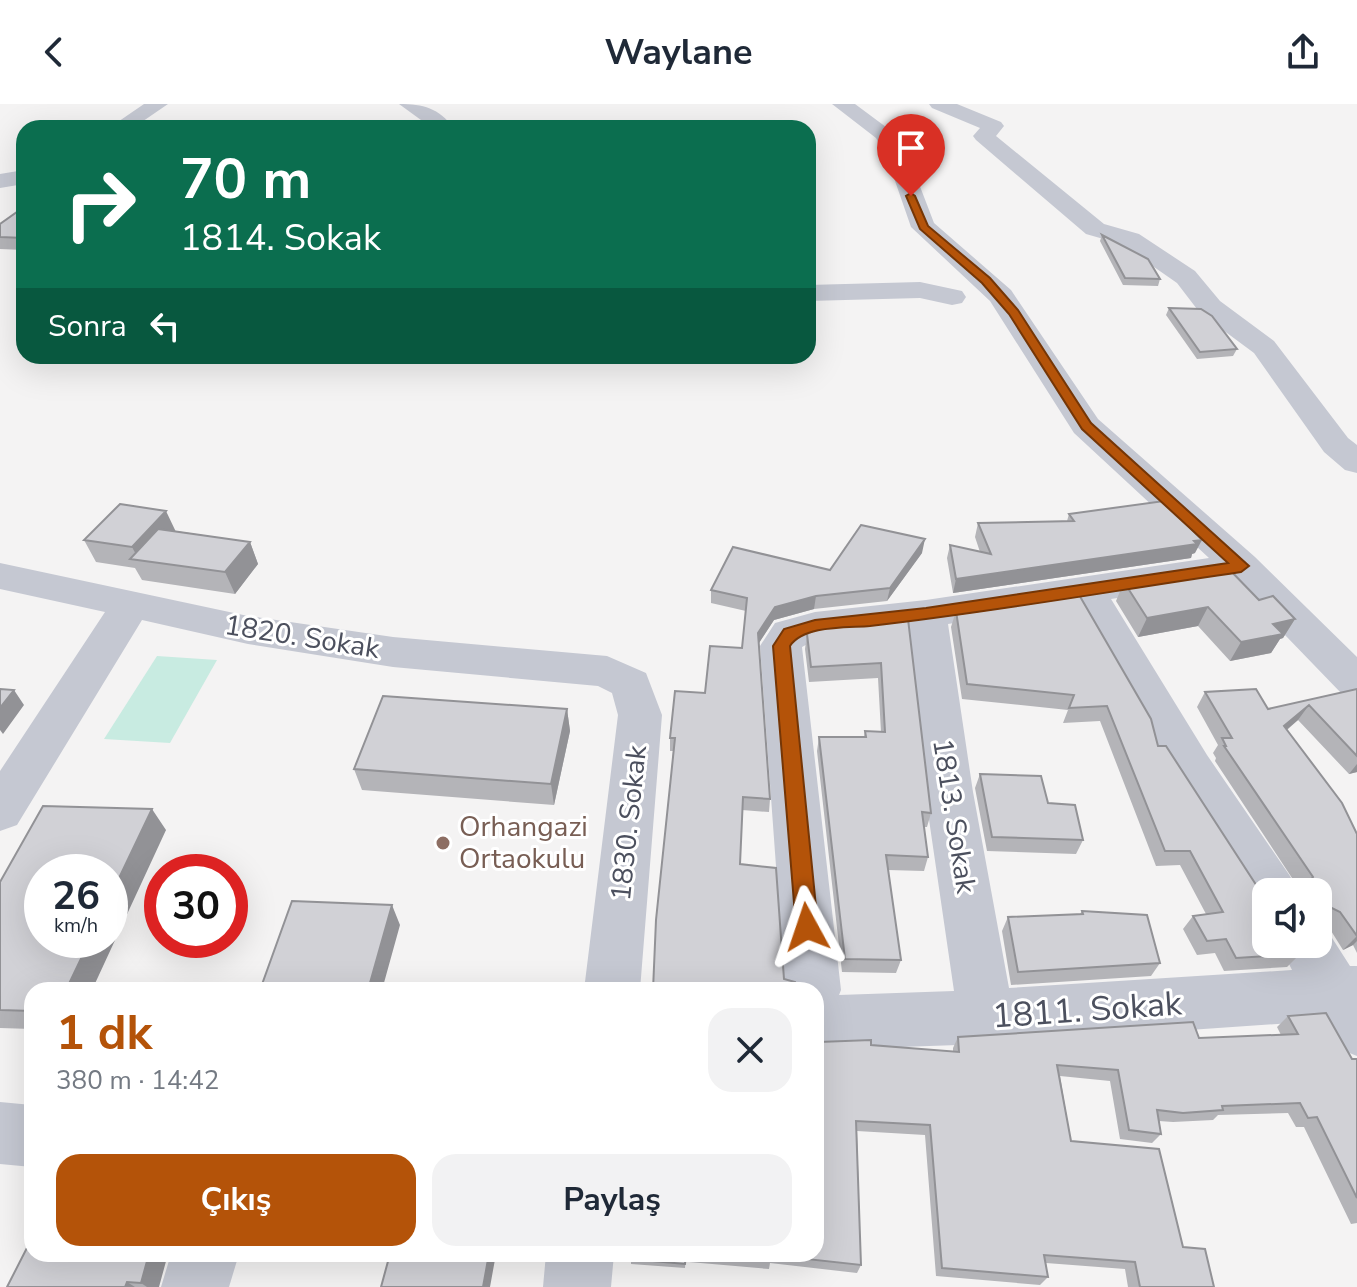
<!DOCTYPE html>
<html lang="tr">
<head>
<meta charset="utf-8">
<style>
  :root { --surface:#fff; --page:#f2f2f3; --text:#1f2937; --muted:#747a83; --accent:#b45309 }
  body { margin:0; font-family:"Nunito Sans",sans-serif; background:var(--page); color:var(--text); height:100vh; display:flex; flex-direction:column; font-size:30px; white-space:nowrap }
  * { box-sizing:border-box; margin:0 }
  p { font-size:26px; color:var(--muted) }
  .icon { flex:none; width:44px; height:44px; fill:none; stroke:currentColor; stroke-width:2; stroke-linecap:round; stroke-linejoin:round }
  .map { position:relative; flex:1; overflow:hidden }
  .sheet { position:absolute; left:24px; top:878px; width:800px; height:280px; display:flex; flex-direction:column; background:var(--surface); border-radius:24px; box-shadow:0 8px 32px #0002 }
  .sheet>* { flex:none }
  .top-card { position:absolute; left:16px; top:16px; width:800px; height:244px; border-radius:24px; box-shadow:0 8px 32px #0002; background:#0b6e4f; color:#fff; overflow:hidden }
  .controls { position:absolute; left:1252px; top:774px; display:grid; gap:16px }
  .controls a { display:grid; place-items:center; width:80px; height:80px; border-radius:16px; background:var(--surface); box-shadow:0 8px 32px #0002; font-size:40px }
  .speed { position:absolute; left:24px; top:750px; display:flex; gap:16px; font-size:40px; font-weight:700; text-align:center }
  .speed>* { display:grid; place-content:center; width:104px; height:104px; border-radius:50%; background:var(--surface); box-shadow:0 8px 32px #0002; line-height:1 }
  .speed small { font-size:20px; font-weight:400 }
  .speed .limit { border:12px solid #d22; background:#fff; color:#111 }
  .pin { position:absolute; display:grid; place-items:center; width:68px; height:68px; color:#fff; margin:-82px -34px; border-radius:50% 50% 50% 0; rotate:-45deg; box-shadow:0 0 8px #0007 }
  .pin .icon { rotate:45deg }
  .me { position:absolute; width:88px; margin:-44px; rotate:355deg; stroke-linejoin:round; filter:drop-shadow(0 0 6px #0008) }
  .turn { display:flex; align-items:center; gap:28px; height:168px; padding:0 32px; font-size:36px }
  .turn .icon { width:104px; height:104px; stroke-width:2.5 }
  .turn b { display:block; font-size:56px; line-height:68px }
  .then { display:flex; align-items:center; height:76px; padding:0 32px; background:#0003; gap:16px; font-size:30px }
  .round { display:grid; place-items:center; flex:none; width:84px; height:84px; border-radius:24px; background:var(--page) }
  .head { display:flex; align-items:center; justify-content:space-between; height:136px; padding:0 32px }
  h1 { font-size:48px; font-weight:700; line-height:60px; color:var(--accent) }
  .cta { display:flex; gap:16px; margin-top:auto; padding:16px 32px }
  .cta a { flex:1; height:92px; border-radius:24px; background:var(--accent); color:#fff; font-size:32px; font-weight:700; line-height:92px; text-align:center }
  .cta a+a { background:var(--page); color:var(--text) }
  header { display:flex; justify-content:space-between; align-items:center; height:104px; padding:0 32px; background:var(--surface); font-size:36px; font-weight:700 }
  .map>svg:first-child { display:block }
  .green { fill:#c8ebe1 }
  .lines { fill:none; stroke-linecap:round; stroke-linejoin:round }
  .minor { fill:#c5c8d2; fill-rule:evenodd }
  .wall { fill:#b4b4b8 }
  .shaded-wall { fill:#929296 }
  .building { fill:#d1d1d6; stroke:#929296; stroke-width:2 }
  .route { fill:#b45309; stroke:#753606; stroke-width:2 }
  .education-dot { fill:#8d6e63; stroke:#fff; stroke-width:3 }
  .labels { text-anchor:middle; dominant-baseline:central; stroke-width:6; stroke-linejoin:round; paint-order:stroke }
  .street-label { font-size:28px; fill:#4c505e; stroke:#fff }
  .education-label { font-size:28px; fill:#785e54; stroke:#fff; text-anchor:start }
  .near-street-label { font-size:34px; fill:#4c505e; stroke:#fff }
</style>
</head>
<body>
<header><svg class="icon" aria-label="back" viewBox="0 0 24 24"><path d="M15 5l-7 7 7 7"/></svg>Waylane<svg class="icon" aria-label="share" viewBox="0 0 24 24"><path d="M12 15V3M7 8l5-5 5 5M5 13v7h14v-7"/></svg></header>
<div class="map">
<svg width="1357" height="1183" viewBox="0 0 1357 1183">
  <rect width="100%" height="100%" fill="#f4f3f3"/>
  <path class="green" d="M157,552L217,556L170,639L104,635Z"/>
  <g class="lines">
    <path class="minor" d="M144,0H168L133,24H109Z
      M399,0C424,0 438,4 454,24H432Z
      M832,0H855L890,26L908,51L934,119L1011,186L1098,315L1255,453L1357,553V595L1342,590L1232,476L1111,495L1207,651L1290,772L1298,788H1266V808L1254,804L1173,677L1074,501L948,520L973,688L1009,884L1292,866L1279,840H1318V820L1325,823L1350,862H1357V952L1337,944L1321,917L986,940L816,946V886H785L760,542L775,519L815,508L926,496L1209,454L1074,329L990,197L911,123L886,51L876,34ZM907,526L925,688L954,887L839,891L841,886L802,543L815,536Z
      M929,0H957L1001,18L1004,22L996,32L1104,120L1139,130L1195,167L1220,197L1274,237L1348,334L1357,341V369L1345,366L1324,348L1254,249L1200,209L1177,179L1121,140L1086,130L976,36L973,32L980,24L932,4Z
      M24,66V80L0,84V70Z
      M920,178L962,187L966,193L962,199L952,201L920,194L808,197V181Z
      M0,459L248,512L393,533L607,552L646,569L662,611L640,886H584L618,611L612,589L598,582L393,563L248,540L142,516L17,721L0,727V667L105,508L0,485Z
      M0,998L32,1001V1063L0,1060Z
      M171,1150H239L229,1183H161Z
      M546,1150H614L611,1183H543Z"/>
  </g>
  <path class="wall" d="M24,103V146L0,145V120Z
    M1102,131L1160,175L1158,182L1123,181L1100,137Z
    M1169,204L1237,245L1233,252L1197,255L1166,211Z
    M1069,410L1195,449L1192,450L1191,454L953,489L947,454L950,441L980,448L975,433L978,419L1067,417Z
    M176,427L250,438L258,460L235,490L142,476L135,464L96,458L84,436Z
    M922,449L887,497L814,505L774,516L759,539L770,695L769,708L742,706L653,886L673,647H670V634L742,544L746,507L711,499V486Z
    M1124,478L1259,496L1295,515L1283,534L1280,535L1271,549L1230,557L1198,522L1138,533L1116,497Z
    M1078,489L1158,642L1300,850L1287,863L1224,867L1215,849L1197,851L1183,825L1193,812L1206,810L1180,761L1156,762L1100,617L1063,619L1068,606L962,595L951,523L956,507Z
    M908,515L931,709L927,723H924L928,753L924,767L888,766L901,856L896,869L842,868L817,647L819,633H864L865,627L881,628L878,574L809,578L805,545L807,530Z
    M1357,585V668L1349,670L1298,616L1287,626L1357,730V849L1353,841L1343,846L1328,822L1318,834V788H1271L1280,777H1294L1215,657L1216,654L1213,649L1218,641L1197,603L1205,588L1268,605Z
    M567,605L570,627L554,701L362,686L354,665Z
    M980,670L1048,699L1083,736L1076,750L987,747L975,684Z
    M166,726L32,886V925L0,924V778Z
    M1082,807L1160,859L1151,872L1011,881L1002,827L1008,813L1080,810Z
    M1288,912L1352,955H1357V1119L1351,1120L1304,1023H1296L1288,1009L1218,1011L1213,1016L1173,1018L1159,1017L1161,1030L1152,1039L1120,1035L1110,977L1060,972L1071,1037L1183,1143L1214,1183H1128L1125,1165L1046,1159L1048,1173L1040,1181L936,1172L925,1031L857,1027L861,1161L857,1169L770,1159L769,1165L689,1158V1150L819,938L871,941L953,948V944L958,933L1199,934L1281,931L1277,923Z
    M32,1134L159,1183H7Z
    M686,1150L685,1164L631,1160V1155Z"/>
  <path class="shaded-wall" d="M166,407L176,428L139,456L132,443Z
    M925,435L922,449L887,497L890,484Z
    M1202,436L1195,449L1192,450L1191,454L953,489L956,475Z
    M250,438L258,460L235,490L225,468Z
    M816,492L814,505L774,516L757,542L758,529L775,503Z
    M1208,503L1198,522L1138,533L1147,514Z
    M1295,515L1283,534L1280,535L1271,549L1230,557L1241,538L1273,520Z
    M14,586L24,601L3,630L0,626V604Z
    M1309,601L1298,616L1273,637L1284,622Z
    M567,605L570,627L554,701L551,680Z
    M1357,660V668L1349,670Z
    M152,705L166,726L92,886H66L90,836H110V793Z
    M392,801L400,821L382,886H368Z
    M1357,832V837L1353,841L1343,846Z
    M149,1150H168L159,1183H147L141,1179Z
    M489,1150H496L490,1183H483Z
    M127,1178L135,1183H125Z"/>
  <path class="building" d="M24,103V134L0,133V120Z
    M1102,131L1148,155L1160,175L1125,174Z
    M1169,204L1201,205L1212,212L1237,245L1200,248Z
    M1164,397L1202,436L1194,437L1197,440L956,475L950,441L991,450L978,419L1074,417L1069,410Z
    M120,400L166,407L132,443L84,436Z
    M861,421L925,435L890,484L816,492L775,503L758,529L770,695L743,693L740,760L776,764L784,875L795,878V886H653L656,816L675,634H670L675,587L705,589L710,542L742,544L747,494L711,486L733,443L830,466Z
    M158,425L250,438L225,468L130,455Z
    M1226,462L1259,496L1273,492L1295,515L1273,520L1283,530L1241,538L1208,503L1147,514L1124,478Z
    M1078,489L1151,615L1158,642H1166L1264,793H1266V840H1296L1300,850L1236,854L1226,835L1207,837L1193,812L1223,808L1190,747H1165L1107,602L1069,604L1074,591L967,580L956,507Z
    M908,515L931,709L922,708L928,753L886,751L901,856L845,855L819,633H866L865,627L885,628L881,559L811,563L807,530L818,524Z
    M0,585L14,586L0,604Z
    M1256,585L1268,605L1357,585V652L1309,601L1284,622L1342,699L1357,730V832L1340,808L1330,803L1328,823H1318V788H1280V777H1310L1313,773L1224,642H1226L1222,634H1232L1205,588Z
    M383,592L567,605L551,680L354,665Z
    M980,670L1041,672L1048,699L1075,701L1083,736L992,733Z
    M43,702L152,705L110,793V768H42V836H90L66,886H32V907L0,906V778Z
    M292,797L392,801L368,886H260Z
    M1082,807L1147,811L1160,859L1018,868L1008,813L1083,810Z
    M1326,909L1352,955H1357V1094L1317,1013L1308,1014L1300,999L1222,1002L1223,1006L1183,1009L1157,1006L1161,1030L1129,1026L1118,966L1057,961L1071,1037L1159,1045L1183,1143L1205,1145L1214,1183H1140L1135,1158L1044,1151L1048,1173L942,1164L930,1021L856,1017L861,1161L771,1151V1157L689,1150H816V928L819,938L871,936V941L959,948L958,933L1193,918L1199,934L1298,930L1288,912Z
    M32,1134V1150H149L141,1179L127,1178L125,1183H7Z
    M390,1150H489L483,1183H381Z
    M631,1150H686L685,1160L631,1155Z"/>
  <path class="route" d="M911,89L915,92L928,122L990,174L1018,206L1091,319L1249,462L1241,468C1117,486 994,508 870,522C847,524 804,521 790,542L818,823L815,830L807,833L799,830L796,823L773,542L784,525L815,516L926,504L1228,459L1082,325L1009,210L982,179L920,125L906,92Z"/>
  <circle class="education-dot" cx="443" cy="739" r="8"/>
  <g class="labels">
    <g class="street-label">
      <text transform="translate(302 533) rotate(9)">1820. Sokak</text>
      <text transform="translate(954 712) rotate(81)">1813. Sokak</text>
      <text transform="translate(629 719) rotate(-84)">1830. Sokak</text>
    </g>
    <g class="education-label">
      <text x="459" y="723">Orhangazi<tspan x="459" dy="32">Ortaokulu</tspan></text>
    </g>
    <g class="near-street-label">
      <text transform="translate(1087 906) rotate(-4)">1811. Sokak</text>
    </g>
  </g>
</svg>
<div class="controls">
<a><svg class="icon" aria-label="sound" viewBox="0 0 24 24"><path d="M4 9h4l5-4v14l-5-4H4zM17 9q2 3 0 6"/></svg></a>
</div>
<div class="speed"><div>26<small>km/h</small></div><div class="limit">30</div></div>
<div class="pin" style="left:911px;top:92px;background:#d93025"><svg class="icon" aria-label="arrive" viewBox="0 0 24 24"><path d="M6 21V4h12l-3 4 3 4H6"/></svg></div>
<svg class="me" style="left:807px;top:823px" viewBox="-20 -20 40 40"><path d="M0-17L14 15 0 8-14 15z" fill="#b45309" stroke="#fff" stroke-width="4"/></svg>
<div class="top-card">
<div class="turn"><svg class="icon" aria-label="right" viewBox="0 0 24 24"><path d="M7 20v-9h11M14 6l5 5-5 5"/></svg><div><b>70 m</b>1814. Sokak</div></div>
<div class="then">Sonra<svg class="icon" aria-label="left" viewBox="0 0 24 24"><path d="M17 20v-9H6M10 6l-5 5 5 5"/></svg></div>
</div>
<section class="sheet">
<div class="head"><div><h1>1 dk</h1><p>380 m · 14:42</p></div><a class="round"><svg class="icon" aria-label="close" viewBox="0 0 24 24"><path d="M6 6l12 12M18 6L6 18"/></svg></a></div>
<div class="cta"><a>Çıkış</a><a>Paylaş</a></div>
</section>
</div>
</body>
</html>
